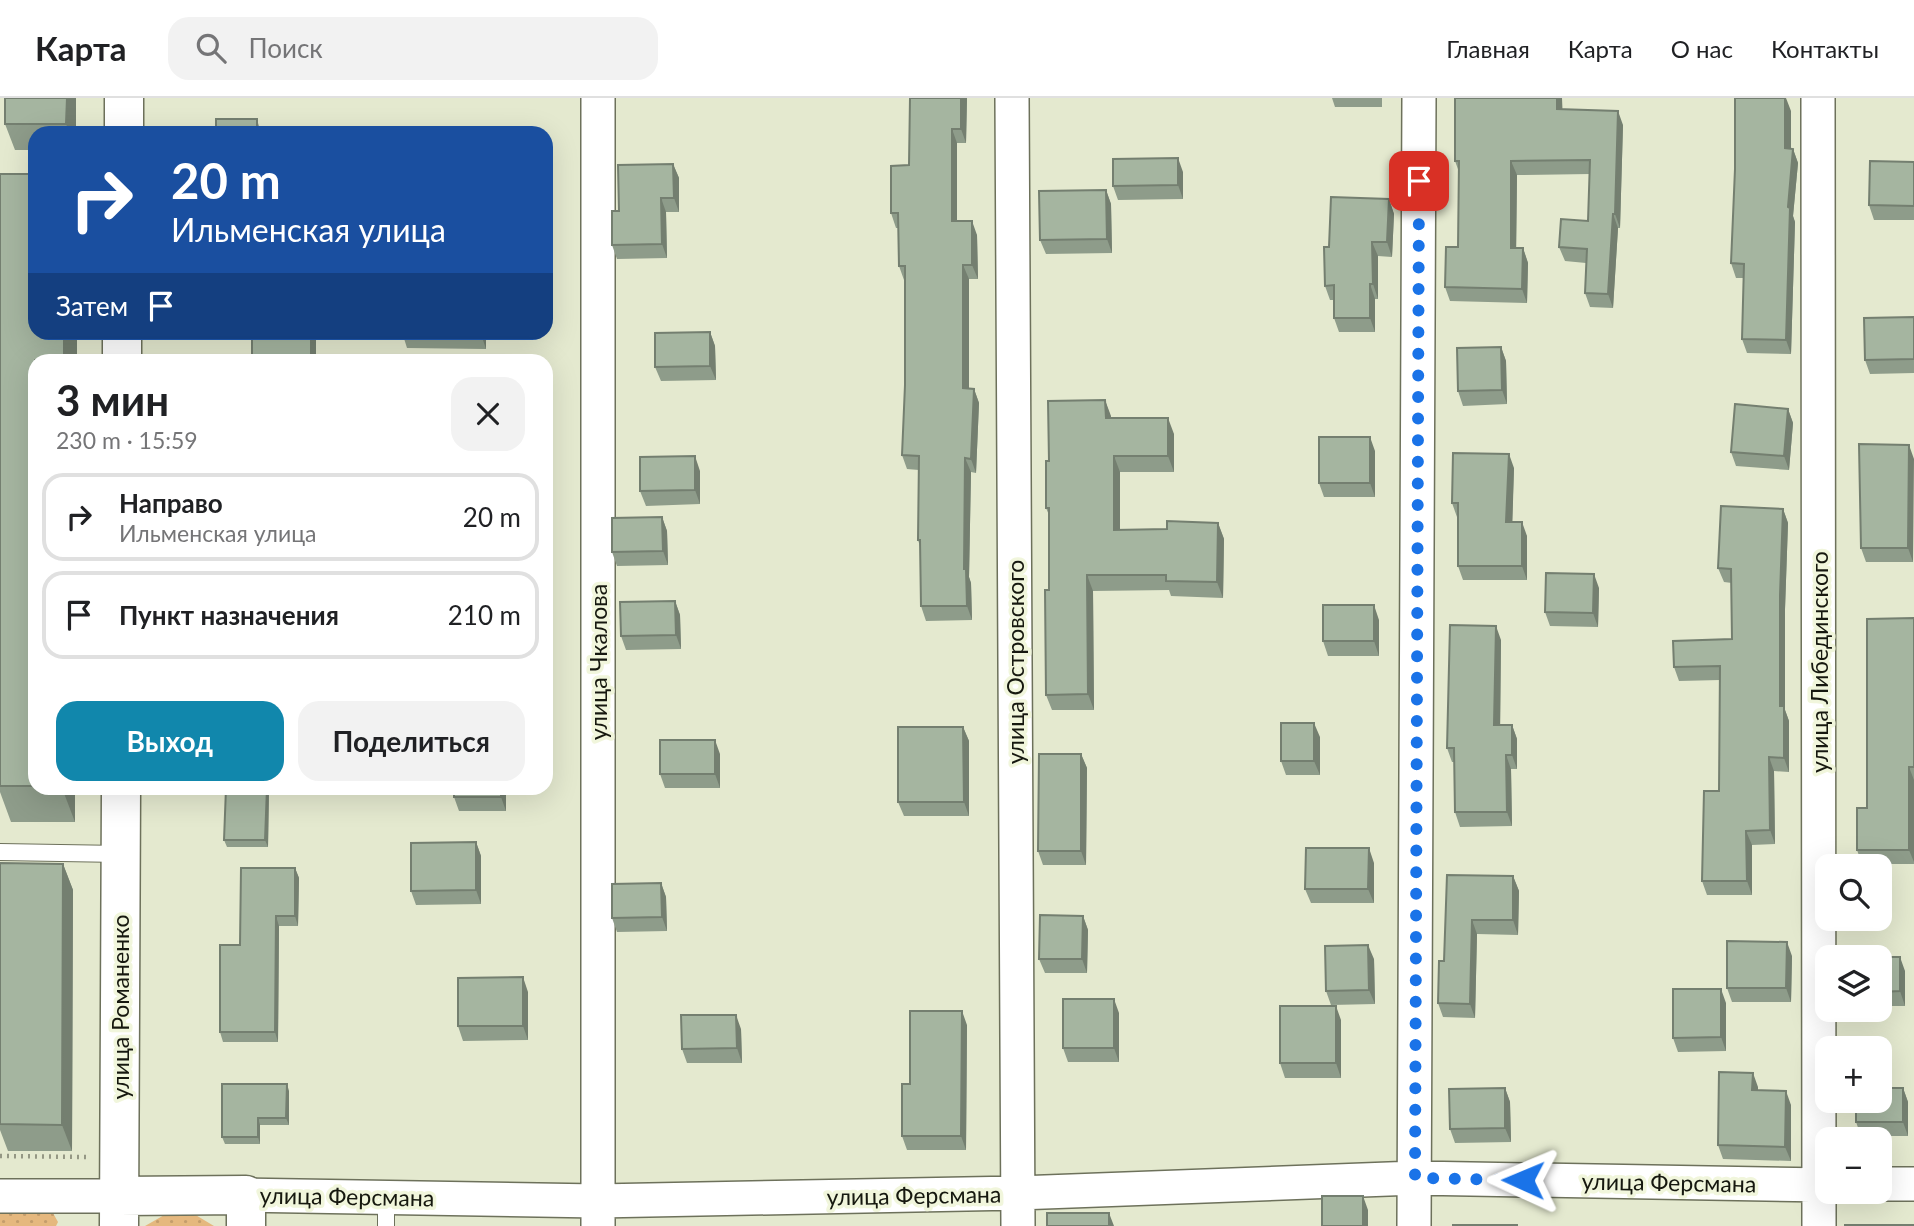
<!DOCTYPE html>
<html lang="ru">
<head>
<meta charset="utf-8">
<style>
  :root { --surface:#fff; --page:#f2f2f2; --text:#202124; --muted:#757577; --line:#e0e0e0; --accent:#1187ac }
  body { margin:0; font-family:Lato,sans-serif; background:var(--page); color:var(--text); height:100vh; display:flex; flex-direction:column; font-size:26px; white-space:nowrap }
  * { box-sizing:border-box; margin:0 }
  p { font-size:23px; color:var(--muted) }
  .icon { flex:none; width:38px; height:38px; fill:none; stroke:currentColor; stroke-width:2; stroke-linecap:round; stroke-linejoin:round }
  .map { position:relative; flex:1; overflow:hidden }
  .panel { position:absolute; left:28px; top:256px; width:525px; height:441px; display:flex; flex-direction:column; background:var(--surface); border-radius:21px; box-shadow:0 7px 28px #0002 }
  .panel>* { flex:none }
  .top-card { position:absolute; left:28px; top:28px; width:525px; height:214px; border-radius:21px; box-shadow:0 7px 28px #0002; background:#1a4fa0; color:#fff; overflow:hidden }
  .buttons { position:absolute; left:1815px; top:756px; display:grid; gap:14px }
  .buttons a { display:grid; place-items:center; width:77px; height:77px; border-radius:14px; background:var(--surface); box-shadow:0 7px 28px #0002; font-size:35px }
  .pin { position:absolute; display:grid; place-items:center; width:60px; height:60px; color:#fff; margin:-30px; border-radius:14px; box-shadow:0 4px 10px #0006 }
  .me { position:absolute; width:77px; margin:-38px; rotate:271deg; stroke-linejoin:round; filter:drop-shadow(0 0 5px #0008) }
  .turn { display:flex; align-items:center; gap:24px; height:147px; padding:0 28px; font-size:32px }
  .turn .icon { width:91px; height:91px; stroke-width:2.5 }
  .turn b { display:block; font-size:49px; line-height:60px }
  .then { display:flex; align-items:center; height:66px; padding:0 28px; background:#0003; gap:14px; font-size:26px }
  .round { display:grid; place-items:center; flex:none; width:74px; height:74px; border-radius:21px; background:var(--page) }
  .headline { display:flex; align-items:center; justify-content:space-between; height:119px; padding:0 28px }
  h1 { font-size:42px; font-weight:700; line-height:52px }
  .action { display:flex; gap:14px; margin-top:auto; padding:14px 28px }
  .action a { flex:1; height:80px; border-radius:21px; background:var(--accent); color:#fff; font-size:28px; font-weight:700; line-height:80px; text-align:center }
  .action a+a { background:var(--page); color:var(--text) }
  ul { padding:0; list-style:none }
  li { display:flex; align-items:center; gap:21px; height:88px; margin:0 14px 10px; padding:0 14px; border:4px solid var(--line); border-radius:21px }
  li div { flex:1 }
  li b { display:block; font-size:26px }
  li em { font-style:normal }
  header { display:flex; align-items:center; gap:42px; box-sizing:border-box; height:98px; padding:0 35px; background:var(--surface); border-bottom:2px solid var(--line) }
  header strong { font-size:33px }
  nav { display:flex; gap:38px; margin-inline-start:auto; font-size:24px }
  .search { width:490px; height:63px; background:var(--page); display:flex; align-items:center; gap:18px; box-sizing:border-box; padding:0 24px; border-radius:21px; color:var(--muted); font-size:26px }
  .map>svg:first-child { display:block }
  .grass { fill:url(#grass-dots) }
  .lines { fill:none; stroke-linecap:round; stroke-linejoin:round }
  .service-casing { stroke:#6d715b; stroke-width:18 }
  .minor-casing { stroke:#6d715b; stroke-width:36 }
  .secondary-casing { stroke:#6d715b; stroke-width:41 }
  .path { stroke:#949784; stroke-width:4.5; stroke-dasharray:2 5; stroke-linecap:butt }
  .service { stroke:#fff; stroke-width:16 }
  .minor { stroke:#fff; stroke-width:33 }
  .secondary { stroke:#fff; stroke-width:38 }
  .wall { fill:#8e9c8a }
  .shaded-wall { fill:#747f70 }
  .building { fill:#a5b5a0; stroke:#747f70; stroke-width:2 }
  .route { stroke:#1a73e8; stroke-width:12; stroke-dasharray:0 21.6 }
  .labels { text-anchor:middle; dominant-baseline:central; stroke-width:7; stroke-linejoin:round; paint-order:stroke }
  .street-label { font-size:23px; fill:#16180f; stroke:#f1f6dc }
</style>
</head>
<body>
<header>
<strong>Карта</strong>
<div class="search"><svg class="icon" aria-label="search" viewBox="0 0 24 24"><circle cx="10" cy="10" r="6"/><path d="M15 15l6 6"/></svg>Поиск</div>
<nav><a>Главная</a><a>Карта</a><a>О нас</a><a>Контакты</a></nav>
</header>
<div class="map">
<svg width="1914" height="1128" viewBox="0 0 1914 1128">
  <defs>
    <pattern id="grass-dots" width="8" height="8" patternUnits="userSpaceOnUse" patternTransform="scale(1.75)"><rect width="8" height="8" fill="#e5b87e"/><path d="M2 2h.1M6 6h.1" fill="none" stroke="#c49d6c" stroke-width="1.8" stroke-linecap="round"/></pattern>
  </defs>
  <rect width="100%" height="100%" fill="#e4e9cf"/>
  <path class="grass" d="M0,1115H53L58,1124L56,1128H0Z
    M166,1116H194L214,1128H145Z"/>
  <g class="lines">
    <g class="service-casing">
      <path id="service" d="M0,754L121,756
        M386,1098V1128"/>
    </g>
    <g class="minor-casing">
      <path id="minor" d="M1012,0L1018,1128
        M1818,0L1819,1128
        M1880,1086H1914
        M246,1097L598,1103L1018,1095L1415,1080L1827,1087
        M0,1098H119
        M598,1128V0
        M1414,1128L1419,0"/>
    </g>
    <g class="secondary-casing">
      <path id="secondary" d="M124,35V0
        M122,262V234
        M119,1098L246,1097V1128
        M119,1128L121,690"/>
    </g>
    <path class="path" d="M0,1058L87,1059"/>
    <use href="#service" class="service"/>
    <use href="#minor" class="minor"/>
    <use href="#secondary" class="secondary"/>
  </g>
  <path class="wall" d="M5,0H76V35H35V52H15L5,26Z
    M910,0H967L966,45H957V123L977,137L978,181H969V290L974,291L979,305L976,375L971,374L969,479L971,485L972,522L926,523L921,508L920,448L918,442L919,372L907,371L902,357L905,287V182H904L899,168V130H896L891,115L909,67Z
    M1332,0H1382V9H1335Z
    M1455,0H1562V11L1623,27L1620,130H1618L1613,210L1590,209L1585,195L1586,165L1565,163L1559,149L1588,123L1590,76L1517,77L1516,150H1523L1528,165L1527,205L1450,203L1445,189L1458,149L1459,74L1455,63Z
    M1791,13V51H1793L1798,65L1793,118L1795,124L1791,256L1747,255L1742,241L1744,180H1736L1731,165Z
    M1914,64V122H1874L1869,107Z
    M673,66L679,80V114H666L667,160L617,161L612,147L619,113Z
    M1183,74V101L1118,102L1113,88Z
    M0,76L35,234H77V262H35V690H75V724H11L0,694Z
    M1106,92L1111,106L1112,155L1046,156L1040,142Z
    M1389,101L1394,116L1392,159L1378,158V201H1375V234H1339L1334,220V202H1330L1325,188L1329,149Z
    M1914,219V275L1870,276L1865,262Z
    M402,234H486V251L407,250Z
    M710,234L715,248L716,282L661,283L655,269Z
    M1501,249L1506,263L1507,306L1463,308L1458,293Z
    M1105,302L1111,320L1174,336V374H1120V432L1167,431L1218,425L1224,441L1223,500L1171,498L1169,492L1093,493L1094,612H1052L1046,597L1049,492V417L1046,410L1049,363Z
    M1788,311L1793,325L1789,372L1736,368L1731,354Z
    M1909,347L1913,464H1866L1861,450Z
    M1375,353V399H1324L1319,385Z
    M1514,370L1512,424L1527,438V482H1463L1458,468V419H1457L1452,405Z
    M700,373V406L646,408L640,393Z
    M1783,411L1788,425L1785,511V612L1789,623V674L1774,673L1775,746L1752,747V797H1707L1702,783L1719,693L1720,582L1679,583L1674,569L1732,541V485L1724,484L1718,470Z
    M662,419L667,433L668,467L617,468L612,454Z
    M1599,490L1598,529L1550,528L1545,514Z
    M675,503L680,517L681,551L626,552L621,538Z
    M1914,520V766H1862L1857,752Z
    M1379,522V558H1328L1323,543Z
    M1501,542L1500,627H1512L1517,641V671H1511L1512,728L1460,729L1455,714L1454,664H1452L1447,650Z
    M963,629L969,643V718H904L898,704Z
    M1320,639V677H1286L1281,663Z
    M720,656V690H665L660,676Z
    M1081,656L1087,670L1086,767H1043L1038,753Z
    M226,690H269L268,749H227L224,742Z
    M506,690V713H459L454,699Z
    M476,744L481,758V806L416,807L411,793Z
    M0,765L63,766L73,792L72,1053H8L0,1032Z
    M1374,765V805H1311L1305,791Z
    M295,770L299,780L298,828H279L278,944H223L220,934L240,847Z
    M1447,777L1513,778L1519,793L1518,837L1477,836L1475,920L1443,919L1438,905L1444,863Z
    M661,785L666,799L667,833L617,834L612,820Z
    M1083,818L1088,832L1087,875H1045L1039,861Z
    M1792,858L1791,904H1732L1727,890Z
    M1880,859L1905,873V908H1880Z
    M1374,861L1375,906L1331,907L1326,893Z
    M528,894V942L463,943L458,928Z
    M1726,905V953L1678,954L1673,940Z
    M1119,915V964H1068L1063,950Z
    M1341,922V980H1285L1280,965Z
    M967,927L966,1052H907L902,1038L910,986Z
    M741,931L742,965H687L682,951Z
    M1758,989V992L1791,1007V1063L1723,1061L1718,1047Z
    M1505,990L1510,1004L1511,1044L1455,1045L1450,1031Z
    M1903,990L1908,1004V1038H1861L1856,1024Z
    M289,993V1027H260V1046H225L222,1039Z"/>
  <path class="shaded-wall" d="M67,0H76V35H70L66,26Z
    M961,0H967L966,45L961,31Z
    M1557,0H1562L1563,25L1557,11Z
    M1786,0L1791,13V64L1785,50Z
    M1618,13L1623,27L1620,130L1615,116Z
    M257,21L259,29V35H257Z
    M952,31L957,45V137L952,123Z
    M1793,51L1798,65L1793,118L1795,124L1791,256L1786,242L1788,109Z
    M1178,60L1183,74V101L1178,87Z
    M1511,63L1517,77L1516,164L1511,150Z
    M673,66L679,80V114L674,100Z
    M1106,92L1111,106L1112,155L1107,141Z
    M661,100L666,114L667,160L662,146Z
    M1389,101L1394,116L1392,159L1387,144Z
    M1613,116L1618,130L1613,210L1608,196Z
    M972,123L977,137L978,181L972,167Z
    M1372,144L1378,158V201L1373,186Z
    M1523,150L1528,165L1527,205L1522,191Z
    M963,167L969,181V304L963,290Z
    M1370,186L1375,201V234L1370,220Z
    M64,234H77V262H64Z
    M311,234H316V262H311Z
    M481,234H486V251L481,236Z
    M710,234L715,248L716,282L710,268Z
    M1501,249L1506,263L1507,306L1502,292Z
    M974,291L979,305L976,375L971,361Z
    M1105,302L1111,318V336L1106,320Z
    M1788,311L1793,325L1789,372L1784,358Z
    M1168,320L1174,336V374L1168,358Z
    M1370,339L1375,353V399L1370,385Z
    M1909,347L1914,361L1913,464L1908,450Z
    M1509,356L1514,370L1512,438L1506,424Z
    M695,358L700,373V406L695,392Z
    M1114,358L1120,374V448L1114,432Z
    M965,360L971,374L969,479L971,485L972,522L967,508L964,471Z
    M1783,411L1788,425L1785,511V612L1789,623V674L1784,660L1780,608V497Z
    M662,419L667,433L668,467L663,453Z
    M1522,424L1527,438V482L1522,468Z
    M1218,425L1224,441L1223,500L1217,484Z
    M1594,476L1599,490L1598,529L1593,515Z
    M1087,477L1093,493L1094,612L1088,596Z
    M675,503L680,517L681,551L676,537Z
    M1374,507L1379,522V558L1374,543Z
    M1496,528L1501,542L1500,641L1494,627Z
    M1314,625L1320,639V677L1314,663Z
    M1512,627L1517,641V671L1512,657Z
    M963,629L969,643V718L964,704Z
    M715,642L720,656V690L715,676Z
    M1081,656L1087,670L1086,767L1081,753Z
    M1506,657L1511,671L1512,728L1507,714Z
    M1769,659L1774,673L1775,746L1770,732Z
    M1909,669L1914,682V764L1909,752Z
    M62,690H75V724Z
    M267,690H269L268,749L265,742Z
    M501,690H506V713L501,699Z
    M1746,733L1752,747V797L1747,783Z
    M476,744L481,758V806L476,792Z
    M1369,750L1374,765V805L1368,791Z
    M63,766L73,792L72,1053L62,1027Z
    M295,770L299,780L298,828L295,818Z
    M1513,778L1519,793L1518,837L1513,822Z
    M661,785L666,799L667,833L662,819Z
    M276,818L279,828L278,944L275,934Z
    M1083,818L1088,832L1087,875L1082,861Z
    M1472,822L1477,836L1475,920L1470,906Z
    M1787,844L1792,858L1791,904L1786,890Z
    M1368,847L1374,861L1375,906L1369,892Z
    M1900,859L1905,873V908L1900,893Z
    M523,879L528,894V942L523,928Z
    M1721,891L1726,905V953L1721,939Z
    M1114,901L1119,915V964L1114,950Z
    M1336,908L1341,922V980L1336,965Z
    M962,913L967,927L966,1052L961,1038Z
    M736,917L741,931L742,965L737,950Z
    M1753,975L1758,989V1006L1752,992Z
    M287,986L289,993V1027L286,1020Z
    M1505,990L1510,1004L1511,1044L1505,1030Z
    M1903,990L1908,1004V1038L1903,1024Z
    M1786,993L1791,1007V1063L1785,1049Z
    M258,1020L260,1027V1046L258,1039Z
    M1363,1098L1368,1112V1128H1363Z
    M1109,1115L1114,1128H1109Z"/>
  <path class="building" d="M5,0H67L66,26H5Z
    M910,0H961V31H952V123H972V167H963V290L974,291L971,361L965,360L964,471H966L967,508H921L920,442H918L919,358L902,357L905,287V168H899L898,115H891V68L909,67Z
    M1455,0H1557V11L1618,13L1615,116H1613L1608,196L1585,195L1587,151L1559,149L1561,121L1588,123L1590,62L1511,63V150H1523L1522,191L1445,189L1446,149H1458L1459,63H1455Z
    M1735,0H1785V50L1793,51L1788,109L1790,110L1786,242L1742,241L1744,166L1731,165L1735,71Z
    M216,21H257V35H216Z
    M1178,60V87L1113,88V61Z
    M1870,63L1914,64V108L1869,107Z
    M673,66L674,100H661L662,146L612,147V113H619L618,67Z
    M0,76H35V234H64V262H35V688H0Z
    M1106,92L1107,141L1040,142L1039,93Z
    M1331,99L1389,101L1387,144H1372L1373,186H1370V220H1334V187L1325,188L1324,149H1329Z
    M1914,219V261L1865,262L1864,220Z
    M252,234H311V262H252Z
    M402,234H481V236H402Z
    M710,234V268L655,269V235Z
    M1501,249L1502,292L1458,293L1457,250Z
    M1105,302L1106,320H1168V358H1114V432L1167,431V423L1218,425L1217,484L1166,483V477H1087L1088,596L1046,597L1045,492H1049V410H1046V363H1049L1048,303Z
    M1735,306L1788,311L1784,358L1731,354Z
    M1319,339H1370V385H1319Z
    M1859,346L1909,347L1908,450H1861Z
    M1453,355L1509,356L1506,424H1522V468H1458V405H1452Z
    M695,358V392L640,393V359Z
    M1721,408L1783,411L1780,497V608H1784V660L1769,659L1770,732L1746,733L1747,783H1702L1704,693H1719L1720,568L1674,569L1673,543L1732,541L1731,471L1718,470Z
    M662,419L663,453L612,454V420Z
    M1546,475L1594,476L1593,515L1545,514Z
    M675,503L676,537L621,538L620,504Z
    M1323,507H1374V543H1323Z
    M1914,520V669H1909V752H1857V710H1867V521Z
    M1450,527L1496,528L1494,627H1512V657H1506L1507,714H1455L1454,650H1447Z
    M1281,625H1314V663H1281Z
    M898,629H963L964,704H898Z
    M660,642H715V676H660Z
    M1039,656H1081V753H1038Z
    M226,690H267L265,742H224Z
    M454,690H501V699H454Z
    M476,744V792L411,793V745Z
    M1306,750H1369L1368,791H1305Z
    M0,765L63,766L62,1027L0,1026Z
    M241,770H295V818H276L275,934H220V847H240Z
    M1447,777L1513,778V822H1472L1470,906L1438,905L1439,863H1444Z
    M661,785L662,819L612,820V786Z
    M1040,817L1083,818L1082,861H1039Z
    M1727,843L1787,844L1786,890H1727Z
    M1368,847L1369,892L1326,893L1325,848Z
    M1858,859H1900V893L1880,894V859Z
    M523,879V928H458V880Z
    M1673,891H1721V939L1673,940Z
    M1063,901H1114V950H1063Z
    M1280,908H1336V965H1280Z
    M910,913H962L961,1038H902V986H910Z
    M681,917H736L737,950L682,951Z
    M1719,974L1753,975L1752,992L1786,993L1785,1049L1718,1047Z
    M222,986H287L286,1020H258V1039H222Z
    M1505,990V1030L1450,1031L1449,991Z
    M1880,990H1903V1024H1856V1003H1880Z
    M1322,1098H1363V1128H1322Z
    M1047,1115H1109V1128H1047Z
    M1453,1127H1517V1128H1453Z
    M1845,1127H1914V1128H1845Z"/>
  <g class="lines">
    <path class="route" d="M1419,83L1415,1080L1523,1082"/>
  </g>
  <g class="labels">
    <g class="street-label">
      <text transform="translate(598 564) rotate(-90)">улица Чкалова</text>
      <text transform="translate(1015 564) rotate(-90)">улица Островского</text>
      <text transform="translate(1819 564) rotate(-90)">улица Либединского</text>
      <text transform="translate(120 909) rotate(-90)">улица Романенко</text>
      <text transform="translate(1669 1084) rotate(1)">улица Ферсмана</text>
      <text transform="translate(914 1097) rotate(-1)">улица Ферсмана</text>
      <text transform="translate(347 1098) rotate(1)">улица Ферсмана</text>
    </g>
  </g>
</svg>
<div class="buttons">
<a><svg class="icon" aria-label="search" viewBox="0 0 24 24"><circle cx="10" cy="10" r="6"/><path d="M15 15l6 6"/></svg></a>
<a><svg class="icon" aria-label="layers" viewBox="0 0 24 24"><path d="M12 4l9 5-9 5-9-5zM3 14l9 5 9-5"/></svg></a>
<a>+</a>
<a>−</a>
</div>
<div class="pin" style="left:1419px;top:83px;background:#d93025"><svg class="icon" aria-label="arrive" viewBox="0 0 24 24"><path d="M6 21V4h12l-3 4 3 4H6"/></svg></div>
<svg class="me" style="left:1523px;top:1082px" viewBox="-20 -20 40 40"><path d="M0-17L14 15 0 8-14 15z" fill="#1a73e8" stroke="#fff" stroke-width="4"/></svg>
<div class="top-card">
<div class="turn"><svg class="icon" aria-label="right" viewBox="0 0 24 24"><path d="M7 20v-9h11M14 6l5 5-5 5"/></svg><div><b>20 m</b>Ильменская улица</div></div>
<div class="then">Затем<svg class="icon" aria-label="arrive" viewBox="0 0 24 24"><path d="M6 21V4h12l-3 4 3 4H6"/></svg></div>
</div>
<section class="panel">
<div class="headline"><div><h1>3 мин</h1><p>230 m · 15:59</p></div><a class="round"><svg class="icon" aria-label="close" viewBox="0 0 24 24"><path d="M6 6l12 12M18 6L6 18"/></svg></a></div>
<ul>
<li><svg class="icon" aria-label="right" viewBox="0 0 24 24"><path d="M7 20v-9h11M14 6l5 5-5 5"/></svg><div><b>Направо</b><p>Ильменская улица</p></div><em>20 m</em></li>
<li><svg class="icon" aria-label="arrive" viewBox="0 0 24 24"><path d="M6 21V4h12l-3 4 3 4H6"/></svg><div><b>Пункт назначения</b></div><em>210 m</em></li>
</ul>
<div class="action"><a>Выход</a><a>Поделиться</a></div>
</section>
</div>
</body>
</html>
